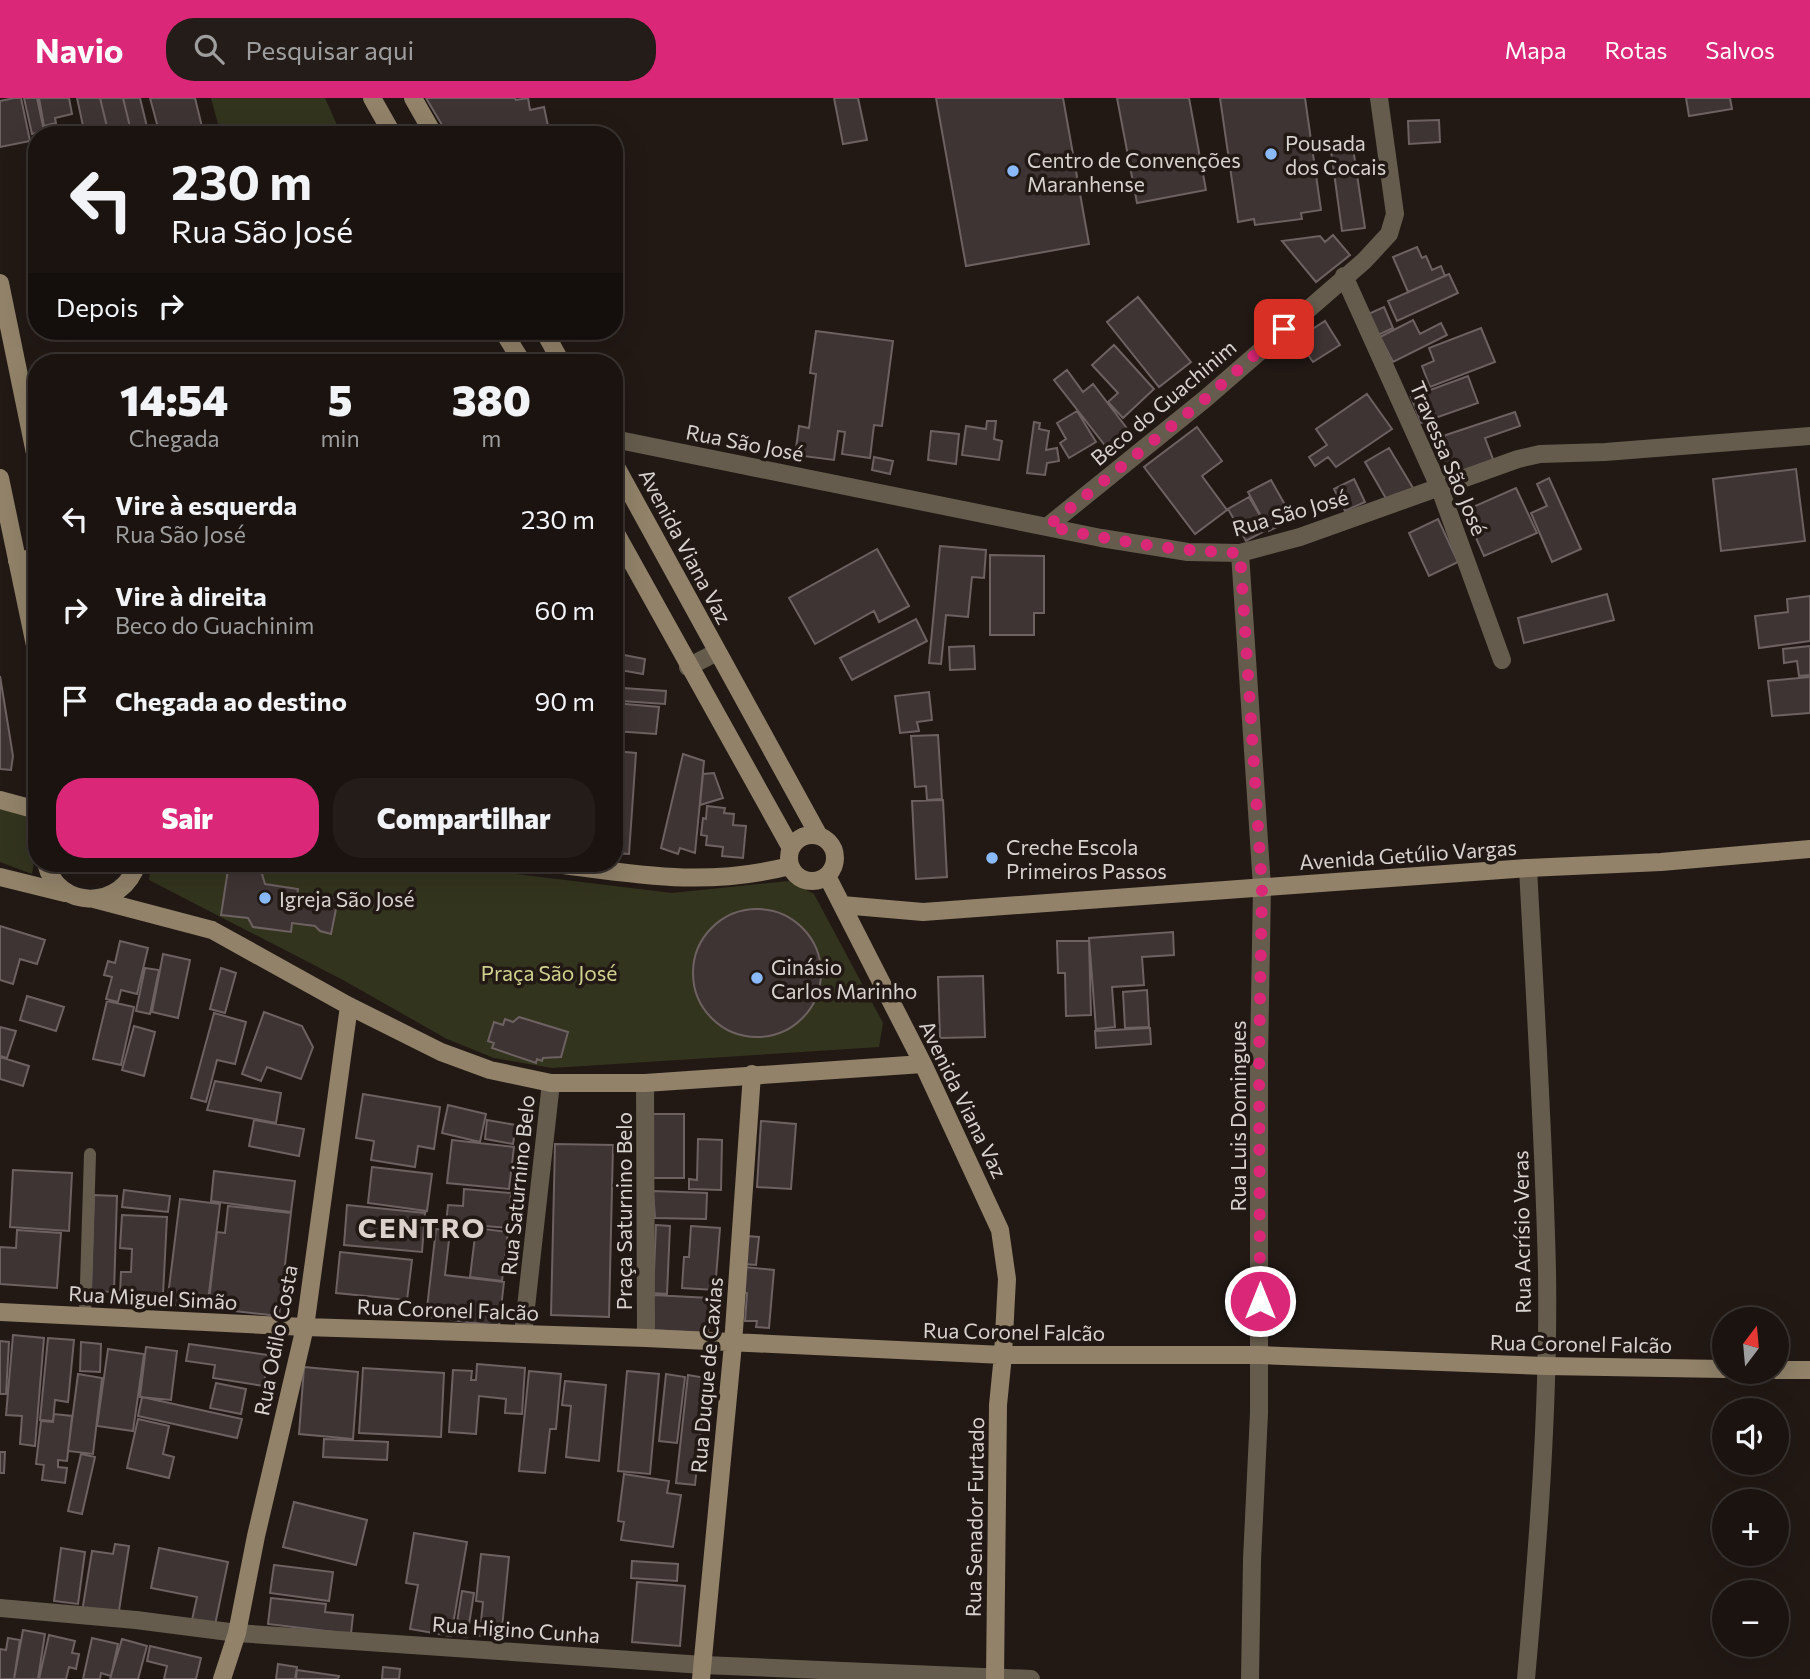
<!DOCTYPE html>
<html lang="pt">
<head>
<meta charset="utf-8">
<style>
  :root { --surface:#1a1310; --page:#231c19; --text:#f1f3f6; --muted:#9f9e9f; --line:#383230; --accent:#db2777 }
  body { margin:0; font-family:Commissioner,sans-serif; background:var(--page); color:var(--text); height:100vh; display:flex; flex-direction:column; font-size:26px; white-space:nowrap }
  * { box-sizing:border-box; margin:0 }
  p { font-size:23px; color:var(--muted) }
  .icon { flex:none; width:38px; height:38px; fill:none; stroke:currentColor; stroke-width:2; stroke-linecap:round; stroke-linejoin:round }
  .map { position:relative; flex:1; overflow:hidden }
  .side { position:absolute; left:28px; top:256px; width:595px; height:518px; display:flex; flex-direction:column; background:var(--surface); border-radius:28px; box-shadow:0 7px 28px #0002,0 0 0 2px var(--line) }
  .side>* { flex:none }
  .hud { position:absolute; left:28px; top:28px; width:595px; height:214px; border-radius:28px; box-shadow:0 7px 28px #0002,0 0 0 2px var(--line); background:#1a1310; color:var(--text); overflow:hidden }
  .needle { width:46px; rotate:16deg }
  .tools { position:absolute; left:1712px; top:1209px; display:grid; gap:14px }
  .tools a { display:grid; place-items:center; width:77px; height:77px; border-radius:50%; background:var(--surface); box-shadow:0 7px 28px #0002,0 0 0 2px var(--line); font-size:35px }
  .pin { position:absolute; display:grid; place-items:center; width:60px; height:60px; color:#fff; margin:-30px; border-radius:14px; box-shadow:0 4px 10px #0006 }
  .me { position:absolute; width:77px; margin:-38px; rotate:0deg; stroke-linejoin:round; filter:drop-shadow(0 0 5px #0008) }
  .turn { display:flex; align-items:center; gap:24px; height:147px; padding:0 28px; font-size:32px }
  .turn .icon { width:91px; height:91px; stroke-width:2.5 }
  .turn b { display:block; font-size:49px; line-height:60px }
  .then { display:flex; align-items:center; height:66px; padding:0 28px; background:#0003; gap:14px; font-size:26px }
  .eta { display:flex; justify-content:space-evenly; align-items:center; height:119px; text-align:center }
  .eta b { font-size:42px; font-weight:800; line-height:49px }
  .button { display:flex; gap:14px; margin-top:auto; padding:14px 28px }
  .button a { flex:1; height:80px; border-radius:28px; background:var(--accent); color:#fff; font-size:28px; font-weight:800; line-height:80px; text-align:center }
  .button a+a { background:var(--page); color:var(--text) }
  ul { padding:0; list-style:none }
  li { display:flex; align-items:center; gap:21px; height:91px; padding:0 28px }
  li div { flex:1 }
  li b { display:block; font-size:26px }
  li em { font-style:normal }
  header { display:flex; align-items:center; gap:42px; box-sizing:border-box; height:98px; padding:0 35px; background:var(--accent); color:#fff }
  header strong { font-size:33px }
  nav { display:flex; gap:38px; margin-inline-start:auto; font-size:24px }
  .search { width:490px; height:63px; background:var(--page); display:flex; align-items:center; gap:18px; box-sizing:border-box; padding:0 24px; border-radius:28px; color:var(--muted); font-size:26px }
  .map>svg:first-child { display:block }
  .green { fill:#33341e }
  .building { fill:#3f3434; stroke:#6d6161; stroke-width:2 }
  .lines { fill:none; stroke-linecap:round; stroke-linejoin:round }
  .lane { stroke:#665c4d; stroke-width:12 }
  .street { stroke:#665c4d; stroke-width:18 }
  .secondary { stroke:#918269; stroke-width:18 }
  .route { stroke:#db2777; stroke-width:12; stroke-dasharray:0 21.6 }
  .poi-dot { fill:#8abafc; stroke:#221915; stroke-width:2.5 }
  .labels { text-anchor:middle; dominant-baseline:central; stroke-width:7; stroke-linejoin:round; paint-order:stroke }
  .poi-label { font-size:21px; fill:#d9d3d0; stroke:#221915; text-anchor:start }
  .street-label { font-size:21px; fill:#d9d3d0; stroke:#221915 }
  .park-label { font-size:21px; fill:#cfd28e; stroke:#221915 }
  .district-label { font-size:28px; font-weight:bold; letter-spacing:2px; fill:#ddd1cb; stroke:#221915 }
</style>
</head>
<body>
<header>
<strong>Navio</strong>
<div class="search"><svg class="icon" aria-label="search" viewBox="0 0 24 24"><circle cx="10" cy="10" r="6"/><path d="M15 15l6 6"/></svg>Pesquisar aqui</div>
<nav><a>Mapa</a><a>Rotas</a><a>Salvos</a></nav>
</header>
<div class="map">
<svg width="1810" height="1581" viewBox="0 0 1810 1581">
  <rect width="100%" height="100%" fill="#221915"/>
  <path class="green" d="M211,0H325L337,27L317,37H221Z
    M0,711L37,716V744L32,776L0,764Z
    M151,765H425L672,795L789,783L814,796L883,925L879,949L552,970L494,960L447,941L343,882L149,782Z"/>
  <path class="building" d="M14,0H21L30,43L0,49V3Z
    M24,0H37L44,33L32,36Z
    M39,0H69L72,16L55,20L56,25L44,28Z
    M77,0H100L109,37H85Z
    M100,0H123L132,37H109Z
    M123,0H140L149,37H132Z
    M150,0H195L204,37H160Z
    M426,0H515L516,2L528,0L530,12L544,9L548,28L499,37H448Z
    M834,0H858L867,42L843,46Z
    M936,0H1063L1089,146L966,168Z
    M1117,0H1189L1206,92L1137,105Z
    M1220,0H1305L1321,112L1301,115L1302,121L1255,127L1254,121L1238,124Z
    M1686,0H1730L1732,11L1689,18Z
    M1439,22L1440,44L1409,46L1408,23Z
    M1353,50L1365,130L1342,133L1331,53Z
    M1333,137L1350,157L1316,184L1282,143L1320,138L1325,144Z
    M1417,149L1422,160L1426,158L1432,172L1441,168L1445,178L1408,194L1393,159Z
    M1449,176L1458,195L1397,223L1388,203Z
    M1138,199L1191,264L1159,289L1107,224Z
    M1384,209L1393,230L1376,238L1366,217Z
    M1413,222L1420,236L1441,225L1447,237L1393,264L1380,239Z
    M1325,223L1340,247L1313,264L1297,241Z
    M1481,230L1495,264L1430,289L1422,268L1434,263L1429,250Z
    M816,233L893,243L882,328L874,327L870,360L842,356L845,334L838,333L834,362L795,357L799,328L809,330L816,276L810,275Z
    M1114,247L1154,291L1123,320L1108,304L1118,295L1092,267Z
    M1067,272L1083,294L1093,286L1129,333L1107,350L1054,282Z
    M1468,278L1478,305L1421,325L1411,299Z
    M1367,296L1392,331L1336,369L1328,359L1315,368L1309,359L1327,347L1316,331Z
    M1077,313L1096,344L1069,360L1060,345L1066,341L1057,325Z
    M1515,314L1520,328L1485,340L1494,364L1450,379L1437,340Z
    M987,323H996L994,341L1002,343L999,362L962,357L966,328L986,331Z
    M1034,324L1040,325L1039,331L1049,333L1046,352L1057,350L1059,363L1047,365L1045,377L1027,375Z
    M1197,329L1222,363L1202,378L1227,412L1195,436L1144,369Z
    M931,333L959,336L956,366L928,362Z
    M1389,350L1413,390L1388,404L1365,364Z
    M874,359L893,363L890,376L872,372Z
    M1796,371L1805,443L1721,453L1713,381Z
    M1549,380L1581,451L1552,464L1531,415L1547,408L1537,386Z
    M1354,381L1365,404L1345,413L1334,391Z
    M1271,382L1293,421L1269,433L1248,394Z
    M1516,390L1537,435L1484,458L1464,413Z
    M1249,399L1268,431L1246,443L1228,411Z
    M1438,421L1458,464L1429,478L1409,435Z
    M940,448L986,452L984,480L972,479L968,519L946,517L941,566L929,565Z
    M877,451L909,508L879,524L874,513L815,546L789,500Z
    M990,457L1044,458V515H1034V537H990Z
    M1607,496L1614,522L1524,545L1518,520Z
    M1810,498V543L1759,550L1755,518L1788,514L1787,501Z
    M916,521L927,543L852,582L840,560Z
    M974,548L975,571L950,572L949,549Z
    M1810,548V577L1799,578L1797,563L1784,565L1783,551Z
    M614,555L645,561L643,576L614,571Z
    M0,578L13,658L11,672L0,671Z
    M1810,579V615L1772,618L1768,583Z
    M623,590L666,593L665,606L622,603Z
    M929,594L932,622L917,624L919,633L900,635L895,598Z
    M614,605L659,609L656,636L614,633Z
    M938,637L942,701L927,702L926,688L915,689L911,638Z
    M614,653L636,655L629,756L614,755Z
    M683,656L704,663L695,755L680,750L678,756L661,750Z
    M714,675L723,700L700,707L703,676Z
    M943,702L947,779L916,781L912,703Z
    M707,708L725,710L724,715L734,716L733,727L746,728L743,760L722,758L723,749L706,747L707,738L701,737L703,720L706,721Z
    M229,765L259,766L265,786L298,791L297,799L322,802L329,799L338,801L331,836L320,833L315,828L292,825L291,834L253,829L248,820L221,817Z
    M693 875a64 64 0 1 1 128 0a64 64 0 1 1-128 0Z
    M0,828L45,842L37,866L20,861L13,886L0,882Z
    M1173,834L1174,857L1142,859L1144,887L1112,889L1115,929L1096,931L1089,840Z
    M120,843L148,850L137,896L121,892L118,904L106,901L112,879L104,877L108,863L115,865Z
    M1057,843H1089L1091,917L1066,918L1065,875H1058Z
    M163,856L190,862L178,920L152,914Z
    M145,870L159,872L150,916L136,913Z
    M221,870L236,875L225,915L210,911Z
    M983,878L985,939L940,940L938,879Z
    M1147,892L1149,929L1125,930L1123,894Z
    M27,898L64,909L56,933L20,922Z
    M107,903L134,909L121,967L93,961Z
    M264,914L302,928L313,949L301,981L267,969L261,983L242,976Z
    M214,915L246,924L235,966L217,962L206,1004L191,1000Z
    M519,919L568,934L561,959L543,960L542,963L537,961L536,965L492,950L494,945L488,943L494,924L503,927L505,921L513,924Z
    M134,928L155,934L144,978L122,972Z
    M0,929L16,933L7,960L0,958Z
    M1150,930L1151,946L1096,950L1095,933Z
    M0,959L29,968L23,988L0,981Z
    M215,983L281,995L276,1025L207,1012Z
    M363,996L440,1009L434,1051L418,1048L415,1069L371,1062L374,1043L356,1040Z
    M448,1007L486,1016L480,1044L442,1035Z
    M652,1016H684V1080H653Z
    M254,1022L304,1031L299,1058L249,1048Z
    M487,1022L516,1027L513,1046L485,1041Z
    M761,1023L796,1026L791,1091L757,1089Z
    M698,1041L722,1042L721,1092L689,1091V1081L697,1082Z
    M452,1042L514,1049L509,1091L447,1085Z
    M555,1046L613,1047L609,1219L551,1217Z
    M372,1069L432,1076L427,1113L368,1105Z
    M13,1072L72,1075L69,1133L10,1129Z
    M214,1073L295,1083L291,1114L211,1103Z
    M464,1091L511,1095L509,1130L446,1125L448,1107L463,1108Z
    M124,1092L170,1098L168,1114L122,1109Z
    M653,1093L707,1095L706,1121L655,1120Z
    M94,1097L117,1098L114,1194L91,1193Z
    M180,1101L220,1106L207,1211L167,1206Z
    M347,1107L425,1115L422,1154L344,1147Z
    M228,1108L291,1115L279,1218L208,1210L217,1134L225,1135Z
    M122,1117L167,1119L163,1197L120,1195L121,1174H131L132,1151L120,1150Z
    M656,1127L670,1128L667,1196L653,1195Z
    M691,1128L720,1130L715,1192L682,1190L684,1159H689Z
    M476,1130L508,1134L502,1183L470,1179Z
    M436,1131L450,1133L445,1177L504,1184L499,1228L426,1219Z
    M17,1132L61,1135L57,1190L0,1186V1149L16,1150Z
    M747,1138L759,1139L756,1167L744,1166Z
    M340,1154L412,1162L407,1202L336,1195Z
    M744,1169L774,1172L769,1230L756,1229L757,1223H745L747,1195L742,1194Z
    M653,1197L710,1200L708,1235L651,1232Z
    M13,1237L44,1240L35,1348L20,1346L22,1318L6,1317Z
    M48,1240L74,1242L68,1304L55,1302L53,1323L40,1322Z
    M0,1243L9,1244L6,1296H0Z
    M81,1244L101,1246L100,1274L80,1273Z
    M189,1246L268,1257L264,1288L213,1280L215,1267L186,1263Z
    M146,1249L177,1253L171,1302L140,1299Z
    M108,1251L144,1256L133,1333L97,1328Z
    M477,1266L525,1270L522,1316L505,1315L506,1301L479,1298L476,1336L449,1334L453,1272L472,1273L471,1282H476Z
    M304,1269L358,1274L353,1341L299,1336Z
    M363,1270L444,1275L441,1339L359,1335Z
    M529,1273L561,1276L556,1331H550L545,1375L519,1373Z
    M627,1273L659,1276L650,1376L618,1373Z
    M78,1276L102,1280L93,1356L68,1353Z
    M666,1276L685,1279L677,1345L659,1343Z
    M688,1277L706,1280L695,1387L676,1385Z
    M565,1283L606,1287L599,1363L566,1359L571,1308L562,1307Z
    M216,1285L246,1291L241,1316L210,1310Z
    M142,1299L242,1321L237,1340L138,1318Z
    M54,1316L72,1318L67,1363L58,1362V1369L67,1370L65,1385L42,1382L44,1367L36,1366L41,1323L53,1324Z
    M138,1321L169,1328L163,1356L174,1359L169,1380L127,1370Z
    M324,1341L388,1344L387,1362L323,1359Z
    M0,1354H5L4,1375H0Z
    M81,1356L95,1359L82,1416L68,1413Z
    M624,1376L669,1383L667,1395L681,1397L673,1449L621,1442L624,1424L618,1423Z
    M294,1404L367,1422L356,1467L283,1449Z
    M414,1435L467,1444L451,1538L410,1531L418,1487L406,1485Z
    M115,1446L129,1448L118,1519L82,1514L92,1453L113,1456Z
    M61,1450L85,1454L78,1506L54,1503Z
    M159,1450L228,1464L215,1527L192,1522L197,1499L151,1490Z
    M481,1456L509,1459L501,1540L473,1537L474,1522L481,1523L483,1504L476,1503Z
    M632,1463L678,1466L677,1483L631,1480Z
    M274,1467L333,1474L329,1503L270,1495Z
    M637,1484L685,1488L680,1548L632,1544Z
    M462,1493L474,1495L467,1539L455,1537Z
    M271,1500L326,1506L325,1514L353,1517L351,1536L268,1526Z
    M23,1532L45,1536L38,1581H14Z
    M49,1537L75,1543L72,1555L79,1556L76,1571L69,1569L66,1581H39Z
    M8,1540L20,1542L14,1581H0V1551L6,1552Z
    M92,1540L118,1546L111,1578L101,1575L100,1581H83Z
    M122,1541L147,1548L138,1581H110Z
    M150,1548L201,1560L196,1581H164L167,1568L147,1563Z
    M278,1566L297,1569L295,1581H276Z
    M383,1569L400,1571L399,1581H382Z
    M297,1572L339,1578L338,1581H296Z"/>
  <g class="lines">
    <path class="lane" d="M85,1218L90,1056"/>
    <path class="street" d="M1344,178L1440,391L1502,562
      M614,341L1101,440L1188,454L1240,455L1300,439L1518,361L1540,356L1605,354L1810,338
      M1048,428L1205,301L1364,163L1389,136L1395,116L1379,0
      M1240,455L1262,789L1259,959V1315L1252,1462L1250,1581
      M688,569L717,554
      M645,985L646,1240
      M523,1236L551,985
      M0,1510L136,1522L237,1535L703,1567L1031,1581
      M1526,1581C1538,1446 1549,1309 1547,1173C1544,1039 1535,904 1528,770"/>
    <path class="secondary" d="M372,0L393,37
      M413,0L434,37
      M0,185L37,365
      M503,233L522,264
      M544,233L561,264
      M614,365L819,738
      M0,380L37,557
      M614,432L791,750
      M17,463L37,459
      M0,702L37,712
      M789 760a23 23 0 1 1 46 0a23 23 0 1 1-46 0Z
      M46,765C57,813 124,812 137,765
      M548,765C635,776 702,790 790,768
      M827,778L923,966L1000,1132L1007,1181L1003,1257L998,1307L995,1581
      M0,779L65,795
      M94,801L212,832L349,908L441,954L490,972L551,985H645L923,966
      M842,807L923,814L1528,770L1661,764L1810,751
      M0,1214L305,1229L646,1240L1003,1257H1260L1546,1268L1724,1271
      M1776,1272H1810
      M222,1581L237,1535L256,1438L305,1229L349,908
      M701,1581L733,1246L752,976"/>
  </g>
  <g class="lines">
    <path class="route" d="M1260,1203L1259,959L1262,789L1240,455C1173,453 1113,443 1048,428L1205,301L1284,231"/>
  </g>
  <g class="poi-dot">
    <circle cx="1271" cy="56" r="7"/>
    <circle cx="1013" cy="73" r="7"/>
    <circle cx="992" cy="760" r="7"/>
    <circle cx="265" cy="800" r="7"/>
    <circle cx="757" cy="880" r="7"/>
  </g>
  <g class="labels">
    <g class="poi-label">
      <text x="1285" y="44">Pousada<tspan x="1285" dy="24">dos Cocais</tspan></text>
      <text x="1027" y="61">Centro de Convenções<tspan x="1027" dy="24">Maranhense</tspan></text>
      <text x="1006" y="748">Creche Escola<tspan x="1006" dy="24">Primeiros Passos</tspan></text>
      <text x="279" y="800">Igreja São José</text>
      <text x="771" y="868">Ginásio<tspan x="771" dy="24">Carlos Marinho</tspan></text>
    </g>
    <g class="street-label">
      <text transform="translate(1163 304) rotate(-40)">Beco do Guachinim</text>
      <text transform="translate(745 344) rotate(11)">Rua São José</text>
      <text transform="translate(1449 360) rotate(67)">Travessa São José</text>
      <text transform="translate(1290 414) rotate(-16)">Rua São José</text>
      <text transform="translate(686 448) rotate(62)">Avenida Viana Vaz</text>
      <text transform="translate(1408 756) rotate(-4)">Avenida Getúlio Vargas</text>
      <text transform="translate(964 1001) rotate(64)">Avenida Viana Vaz</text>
      <text transform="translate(1237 1018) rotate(-90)">Rua Luis Domingues</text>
      <text transform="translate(517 1087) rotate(-84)">Rua Saturnino Belo</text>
      <text transform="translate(623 1113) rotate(-90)">Praça Saturnino Belo</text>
      <text transform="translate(1521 1134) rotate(-91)">Rua Acrísio Veras</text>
      <text transform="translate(153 1199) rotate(3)">Rua Miguel Simão</text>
      <text transform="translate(448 1211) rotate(2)">Rua Coronel Falcão</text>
      <text transform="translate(1014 1233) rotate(1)">Rua Coronel Falcão</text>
      <text transform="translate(275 1242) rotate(-79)">Rua Odilo Costa</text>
      <text transform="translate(1581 1245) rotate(1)">Rua Coronel Falcão</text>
      <text transform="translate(706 1277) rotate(-85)">Rua Duque de Caxias</text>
      <text transform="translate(974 1419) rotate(-89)">Rua Senador Furtado</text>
      <text transform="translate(516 1531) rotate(4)">Rua Higino Cunha</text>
    </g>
    <g class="park-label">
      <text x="549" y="874">Praça São José</text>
    </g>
    <g class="district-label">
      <text x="422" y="1129">CENTRO</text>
    </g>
  </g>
</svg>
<div class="tools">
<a><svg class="needle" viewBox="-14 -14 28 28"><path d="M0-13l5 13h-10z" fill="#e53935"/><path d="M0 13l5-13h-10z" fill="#9f9e9f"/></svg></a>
<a><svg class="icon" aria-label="sound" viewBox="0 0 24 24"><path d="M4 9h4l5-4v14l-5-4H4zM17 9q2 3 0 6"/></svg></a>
<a>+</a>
<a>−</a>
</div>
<div class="pin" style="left:1284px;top:231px;background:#d93025"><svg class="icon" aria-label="arrive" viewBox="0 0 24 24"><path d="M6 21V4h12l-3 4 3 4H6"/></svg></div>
<svg class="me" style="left:1260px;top:1203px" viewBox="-20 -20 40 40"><circle r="17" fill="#db2777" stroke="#fff" stroke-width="3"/><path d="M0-11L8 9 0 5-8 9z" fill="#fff"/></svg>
<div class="hud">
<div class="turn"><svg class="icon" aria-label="left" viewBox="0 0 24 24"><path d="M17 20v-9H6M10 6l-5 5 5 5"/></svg><div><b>230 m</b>Rua São José</div></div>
<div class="then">Depois<svg class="icon" aria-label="right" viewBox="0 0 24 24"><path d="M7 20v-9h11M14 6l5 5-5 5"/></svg></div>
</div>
<section class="side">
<div class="eta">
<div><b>14:54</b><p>Chegada</p></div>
<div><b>5</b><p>min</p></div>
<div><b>380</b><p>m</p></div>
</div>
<ul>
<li><svg class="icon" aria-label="left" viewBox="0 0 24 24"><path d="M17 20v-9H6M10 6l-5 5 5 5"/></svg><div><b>Vire à esquerda</b><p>Rua São José</p></div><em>230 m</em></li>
<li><svg class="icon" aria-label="right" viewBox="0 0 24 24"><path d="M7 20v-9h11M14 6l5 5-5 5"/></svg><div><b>Vire à direita</b><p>Beco do Guachinim</p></div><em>60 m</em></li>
<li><svg class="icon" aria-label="arrive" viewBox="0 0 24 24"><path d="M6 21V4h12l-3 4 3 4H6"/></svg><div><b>Chegada ao destino</b></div><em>90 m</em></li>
</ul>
<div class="button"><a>Sair</a><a>Compartilhar</a></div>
</section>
</div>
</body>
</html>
